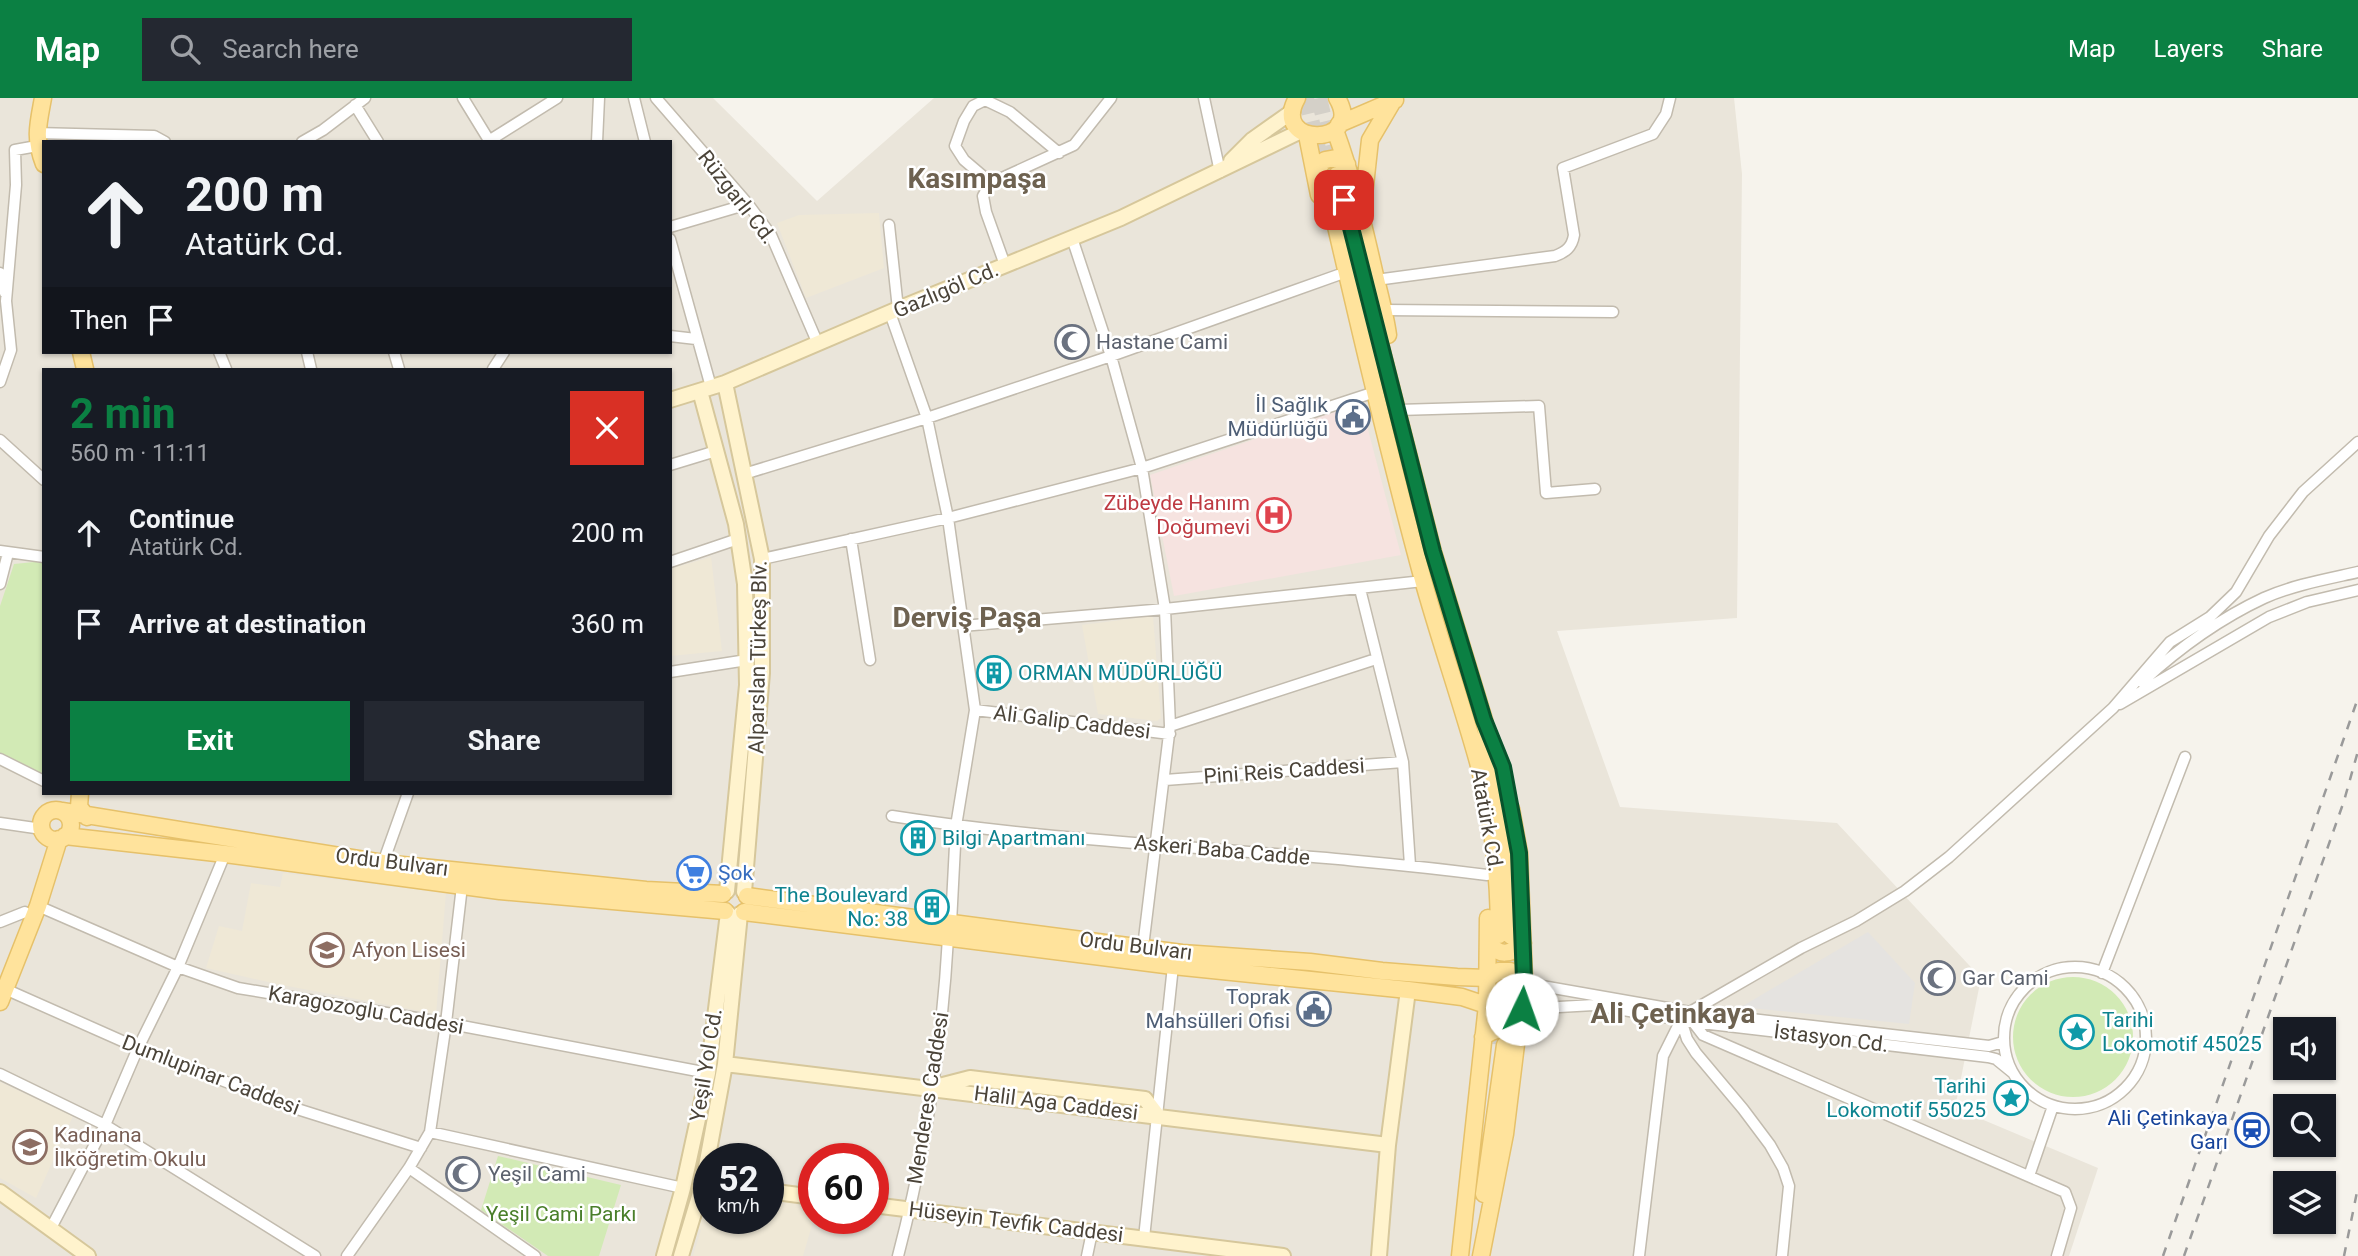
<!DOCTYPE html>
<html lang="en">
<head>
<meta charset="utf-8">
<style>
  :root { --surface:#171b24; --page:#242831; --text:#f1f3f6; --muted:#9ea1a6; --accent:#0b8043 }
  body { margin:0; font-family:Roboto,sans-serif; background:var(--page); color:var(--text); height:100vh; display:flex; flex-direction:column; font-size:26px; white-space:nowrap }
  * { box-sizing:border-box; margin:0 }
  p { font-size:23px; color:var(--muted) }
  .icon { flex:none; width:38px; height:38px; fill:none; stroke:currentColor; stroke-width:2; stroke-linecap:round; stroke-linejoin:round }
  .map { position:relative; flex:1; overflow:hidden }
  .sheet { position:absolute; left:42px; top:270px; width:630px; height:427px; display:flex; flex-direction:column; background:var(--surface); border-radius:0px; box-shadow:0 2px 5px #0004 }
  .sheet>* { flex:none }
  .banner { position:absolute; left:42px; top:42px; width:630px; height:214px; border-radius:0px; box-shadow:0 2px 5px #0004; background:#171b24; color:var(--text); overflow:hidden }
  .buttons { position:absolute; left:2273px; top:919px; display:grid; gap:14px }
  .buttons a { display:grid; place-items:center; width:63px; height:63px; border-radius:0px; background:var(--surface); box-shadow:0 2px 5px #0004; font-size:35px }
  .speed { position:absolute; left:693px; top:1045px; display:flex; gap:14px; font-size:35px; font-weight:700; text-align:center }
  .speed>* { display:grid; place-content:center; width:91px; height:91px; border-radius:50%; background:var(--surface); box-shadow:0 2px 5px #0004; line-height:1 }
  .speed small { font-size:18px; font-weight:400 }
  .speed .limit { border:10px solid #d22; background:#fff; color:#111 }
  .pin { position:absolute; display:grid; place-items:center; width:60px; height:60px; color:#fff; margin:-30px; border-radius:14px; box-shadow:0 4px 10px #0006 }
  .me { position:absolute; width:77px; margin:-38px; rotate:3deg; stroke-linejoin:round; filter:drop-shadow(0 0 5px #0008) }
  .turn { display:flex; align-items:center; gap:24px; height:147px; padding:0 28px; font-size:32px }
  .turn .icon { width:91px; height:91px; stroke-width:2.5 }
  .turn b { display:block; font-size:49px; line-height:60px }
  .then { display:flex; align-items:center; height:66px; padding:0 28px; background:#0003; gap:14px; font-size:26px }
  .round { display:grid; place-items:center; flex:none; width:74px; height:74px; border-radius:0px; background:var(--page) }
  .summary { display:flex; align-items:center; justify-content:space-between; height:119px; padding:0 28px }
  h1 { font-size:42px; font-weight:700; line-height:52px; color:var(--accent) }
  .primary-button { display:flex; gap:14px; margin-top:auto; padding:14px 28px }
  .primary-button a { flex:1; height:80px; border-radius:0px; background:var(--accent); color:#fff; font-size:28px; font-weight:700; line-height:80px; text-align:center }
  .primary-button a+a { background:var(--page); color:var(--text) }
  ul { padding:0; list-style:none }
  li { display:flex; align-items:center; gap:21px; height:91px; padding:0 28px }
  li div { flex:1 }
  li b { display:block; font-size:26px }
  li em { font-style:normal }
  header { display:flex; align-items:center; gap:42px; box-sizing:border-box; height:98px; padding:0 35px; background:var(--accent); color:#fff }
  header strong { font-size:33px }
  nav { display:flex; gap:38px; margin-inline-start:auto; font-size:24px }
  .search { width:490px; height:63px; background:var(--page); display:flex; align-items:center; gap:18px; box-sizing:border-box; padding:0 24px; border-radius:0px; color:var(--muted); font-size:26px }
  .map>svg:first-child { display:block }
  .residential { fill:#eae5da; fill-rule:evenodd }
  .education { fill:#efe8d6 }
  .medical { fill:#f6e3e0 }
  .green { fill:#d2eab5 }
  .parking { fill:#e5e3e0 }
  .lines { fill:none; stroke-linecap:round; stroke-linejoin:round }
  .primary-tunnel { stroke:#d4d0c8; stroke-width:16; stroke-dasharray:16 8; stroke-linecap:butt }
  .street-casing { stroke:#c2bbae; stroke-width:13 }
  .secondary-casing { stroke:#d6c79b; stroke-width:18 }
  .primary-casing { stroke:#e6c16a; stroke-width:19 }
  .street { stroke:#fff; stroke-width:10 }
  .secondary { stroke:#fff3cd; stroke-width:14 }
  .primary { stroke:#ffe39c; stroke-width:16 }
  .rail { stroke:#9a9a9a; stroke-width:2.5; stroke-dasharray:9 9; stroke-linecap:butt }
  .route-casing { stroke:#07532c; stroke-width:18 }
  .route { stroke:#0b8043; stroke-width:12 }
  .labels { text-anchor:middle; dominant-baseline:central; stroke-width:5; stroke-linejoin:round; paint-order:stroke }
  .street-label { font-size:21px; fill:#4b4439; stroke:#fff }
  .worship-label { font-size:21px; fill:#5b616d; stroke:#fff; text-anchor:start }
  .service-label { font-size:21px; fill:#4e5e75; stroke:#fff; text-anchor:end }
  .health-label { font-size:21px; fill:#be3a42; stroke:#fff; text-anchor:end }
  .culture-label { font-size:21px; fill:#0d838f; stroke:#fff; text-anchor:start }
  .shop-label { font-size:21px; fill:#366cbe; stroke:#fff; text-anchor:start }
  .education-label { font-size:21px; fill:#785e54; stroke:#fff; text-anchor:start }
  .transit-label { font-size:21px; fill:#164399; stroke:#fff; text-anchor:end }
  .park-label { font-size:21px; fill:#4a7f2a; stroke:#fff }
  .district-label { font-size:28px; font-weight:bold; fill:#6e6250; stroke:#fff }
</style>
</head>
<body>
<header>
<strong>Map</strong>
<div class="search"><svg class="icon" aria-label="search" viewBox="0 0 24 24"><circle cx="10" cy="10" r="6"/><path d="M15 15l6 6"/></svg>Search here</div>
<nav><a>Map</a><a>Layers</a><a>Share</a></nav>
</header>
<div class="map">
<svg width="2358" height="1158" viewBox="0 0 2358 1158">
  <rect width="100%" height="100%" fill="#f6f3ec"/>
  <path class="residential" d="M0,0H713L817,103L934,0H1734L1742,76L1737,520L1557,533L1620,709L1837,725L1981,880L1955,1010L2098,1070L2069,1158H0ZM44,44H670V254H44ZM44,271H670V695H44ZM709,1060H768V1120H709ZM814,1060H873V1120H814Z"/>
  <path class="education" d="M879,115L884,170L806,200L777,125L799,117Z
    M711,459L722,553L670,558V471Z
    M1153,518L1161,620L1157,623L1098,616L1082,527Z
    M283,775L446,795L436,916L277,886L206,870L219,828L242,833L251,785L280,789Z
    M0,984L73,1018L36,1100L0,1080Z
    M705,1092H709V1120H768V1099L814,1105V1120L803,1158H693L701,1132L694,1129Z"/>
  <path class="medical" d="M1361,305L1401,457L1174,498L1150,377Z"/>
  <path class="green" d="M44,463V678L0,658V508L14,466Z
    M2013 939a60 60 0 1 1 120 0a60 60 0 1 1-120 0Z
    M498,1058L621,1087L599,1158H548L481,1112Z"/>
  <path class="parking" d="M1868,834L1915,885L1909,926L1741,909Z"/>
  <g class="lines">
    <path class="primary-tunnel" d="M1306,0L1324,76
      M1319,0L1336,71
      M1505,944L1511,841
      M1492,946L1498,840"/>
    <g class="street-casing">
      <path id="street" d="M463,0L490,44
        M634,0L645,44
        M656,0L748,106L771,137L818,246
        M1204,0L1220,74
        M355,7L378,44
        M36,35L154,38L165,44
        M302,44L323,32L365,0
        M487,44L557,0
        M597,44L599,0
        M991,85L964,62L955,48L964,23L973,8L985,2L1010,14L1059,55
        M991,85L1074,47L1111,0
        M991,85L983,98L986,114L1005,167
        M889,127L898,211
        M670,129L748,106
        M1072,140L1111,258L1142,370L1165,511L1170,628L1143,849
        M670,141L711,289
        M0,175L5,195
        M1376,182L1555,158C1566,154 1572,149 1574,137L1563,70L1653,36L1666,16L1670,0
        M1384,212L1613,214
        M890,215L927,320L948,420L975,612L956,728L951,825
        M670,238L696,241
        M219,254L226,271
        M307,254L311,271
        M394,254L399,271
        M493,271L504,254
        M0,284L11,252L6,203L16,87L15,52L37,48
        M1398,312L1539,308L1546,395L1595,391
        M0,342L44,382
        M670,367L716,353
        M744,376L927,320L1111,258L1338,177
        M851,441L870,562
        M0,453L44,459
        M762,461L948,420L1142,370L1375,294
        M670,464L738,441
        M0,486L8,455
        M1360,491L1403,664L1410,767
        M962,528L1165,511L1423,483
        M670,574L747,562
        M2142,584C2178,551 2219,521 2264,500C2293,487 2327,481 2358,474
        M2120,606L2269,519L2307,504L2358,492
        M975,612L1170,636
        M1170,628L1376,561
        M0,661L44,683
        M1165,682L1403,664
        M892,718C1089,749 1289,751 1487,777
        M0,725L42,731
        M383,765L408,695
        M38,808L178,869L238,890L446,925L708,975
        M0,824L25,814
        M2004 940a71 71 0 1 1 142 0a71 71 0 1 1-142 0Z
        M2102,875L2185,659
        M1524,881L1542,888L1690,914L1989,948L2003,944
        M5,891L138,950L294,1010L421,1050
        M1522,911L1594,907L1693,924L1988,959L1996,961L2012,974
        M1681,922L1687,941L1696,955L1743,1011L1770,1047L1783,1070L1789,1088L1782,1158
        M0,976L105,1027L315,1158
        M430,1034L683,1090
        M409,1070L535,1158
        M2029,1078L2053,1008
        M51,1130L105,1027L138,950L178,869L225,756
        M1144,1140L1173,868
        M347,1158L409,1070L430,1034L446,925L462,788
        M898,1158C925,1055 942,947 948,840
        M1087,1158L1092,1134
        M1639,1158L1663,958L1681,922
        M2057,1158L2071,1110L2065,1094L1703,937L1693,924L1690,914L1801,850L1856,823L1905,793L1949,759L2113,610L2170,544L2210,519L2236,494L2269,438L2303,394L2358,344"/>
    </g>
    <g class="secondary-casing">
      <path id="secondary" d="M1231,63L1252,42L1293,13
        M725,285L762,461V575L744,794
        M700,293L736,426L745,486L747,587L727,793
        M670,302L725,285L898,211L1121,120L1301,33
        M725,966L1388,1047
        M939,988L970,980L1145,1001L1158,1018
        M768,1093L814,1099
        M0,1094L88,1158
        M873,1107L1283,1158
        M664,1158L683,1090L708,975L728,815
        M681,1158L703,1085L725,966L740,816
        M1379,1158L1388,1047L1408,892"/>
    </g>
    <g class="primary-casing">
      <path id="primary" d="M43,0C38,27 34,40 44,66
        M1297,0C1269,50 1366,49 1337,0
        M1339,26L1395,2
        M1335,32C1352,78 1363,125 1374,173C1379,195 1385,215 1388,237
        M1307,37L1319,97
        M1315,72L1325,62L1336,60L1347,66
        M1337,77L1433,454L1484,622L1505,742L1511,838
        M1325,81C1356,215 1387,349 1423,482C1440,543 1461,603 1478,664C1493,721 1499,779 1499,837
        M1363,106L1370,42L1393,3
        M81,254L85,271
        M80,695L79,709L87,719
        M41 727a15 15 0 1 1 30 0a15 15 0 1 1-30 0Z
        M62,713L383,765L646,792L723,796
        M65,738L225,756L500,793L725,813
        M747,798L1182,855L1310,864L1382,873L1457,879L1488,880L1499,873H1510L1524,881
        M744,814L1173,868L1408,892L1462,899L1504,913L1522,911
        M1488,844C1499,859 1511,857 1523,845
        M0,904L38,808L59,741
        M1483,939C1497,929 1506,930 1517,941
        M1484,1096L1505,947
        M1460,1158L1487,907L1488,820
        M1481,1158L1505,1036L1524,881L1519,755L1511,711"/>
    </g>
    <use href="#street" class="street"/>
    <use href="#secondary" class="secondary"/>
    <use href="#primary" class="primary"/>
    <path class="rail" d="M2163,1158L2358,600
      M2184,1158L2344,703L2358,653
      M2344,1158L2358,1089"/>
  </g>
  <g class="lines">
    <g class="route-casing">
      <path id="route" d="M1344,102L1433,454L1484,622L1503,669L1519,755L1524,881L1522,911"/>
    </g>
    <use href="#route" class="route"/>
  </g>
  <defs>
    <g id="mosque-ring" transform="scale(1.75)"><circle r="9.5" fill="#fff" stroke="#6b7280" stroke-width="1.5"/><path d="M3.5-4.9A6 6 0 1 0 3.5 4.9A5 5 0 1 1 3.5-4.9Z" fill="#6b7280"/></g>
    <g id="civic-ring" transform="scale(1.75)"><circle r="9.5" fill="#fff" stroke="#5c6f8a" stroke-width="1.5"/><path d="M-.6-6.5H3V-4.5H.6V-3L4-1V1h2V6H-6V1h2V-1L-.6-3ZM-1.2 2.5V6h2.4V2.5Z" fill="#5c6f8a"/></g>
    <g id="hospital-ring" transform="scale(1.75)"><circle r="9.5" fill="#fff" stroke="#e0444e" stroke-width="1.5"/><path d="M-5-5h3v3.5h4V-5h3V5h-3V1.5h-4V5h-3Z" fill="#e0444e"/></g>
    <g id="building-ring" transform="scale(1.75)"><circle r="9.5" fill="#fff" stroke="#0f9aa8" stroke-width="1.5"/><path d="M-4-6H4V6H1V3H-1V6H-4ZM-2.5-4.3h1.7v1.8h-1.7ZM.8-4.3h1.7v1.8H.8ZM-2.5-1h1.7V.8h-1.7ZM.8-1h1.7V.8H.8Z" fill="#0f9aa8"/></g>
    <g id="supermarket-ring" transform="scale(1.75)"><circle r="9.5" fill="#fff" stroke="#3f7fe0" stroke-width="1.5"/><path d="M-6-5.5h2.5l.6 2H6L4.5 2H-2.5L-4.4-4H-6ZM-1.5 3.2a1.3 1.3 0 1 0 .1 0ZM3 3.2a1.3 1.3 0 1 0 .1 0Z" fill="#3f7fe0"/></g>
    <g id="school-ring" transform="scale(1.75)"><circle r="9.5" fill="#fff" stroke="#8d6e63" stroke-width="1.5"/><path d="M0-5L7-2L0 1L-7-2ZM-4 1L0 2.5L4 1V4Q0 6-4 4Z" fill="#8d6e63"/></g>
    <g id="sight-ring" transform="scale(1.75)"><circle r="9.5" fill="#fff" stroke="#0f9aa8" stroke-width="1.5"/><path d="M0-6L1.8-2.2L6-1.7L2.9 1.2L3.7 5.4L0 3.3L-3.7 5.4L-2.9 1.2L-6-1.7L-1.8-2.2Z" fill="#0f9aa8"/></g>
    <g id="station-ring" transform="scale(1.75)"><circle r="9.5" fill="#fff" stroke="#1a4fb4" stroke-width="1.5"/><path d="M-3-6H3Q5-6 5-4V2Q5 4 3 4L4.5 6H3L1.5 4h-3L-3 6H-4.5L-3 4Q-5 4-5 2V-4Q-5-6-3-6ZM-3.5-4v3h7v-3ZM-3.5 1v1.5H-2V1ZM2 1v1.5H3.5V1Z" fill="#1a4fb4"/></g>
  </defs>
  <g fill-rule="evenodd">
    <use href="#mosque-ring" x="1072" y="244"/>
    <use href="#civic-ring" x="1353" y="319"/>
    <use href="#hospital-ring" x="1274" y="417"/>
    <use href="#building-ring" x="994" y="575"/>
    <use href="#building-ring" x="918" y="740"/>
    <use href="#supermarket-ring" x="694" y="775"/>
    <use href="#building-ring" x="932" y="809"/>
    <use href="#school-ring" x="327" y="852"/>
    <use href="#mosque-ring" x="1938" y="880"/>
    <use href="#civic-ring" x="1314" y="911"/>
    <use href="#sight-ring" x="2077" y="934"/>
    <use href="#sight-ring" x="2011" y="1000"/>
    <use href="#station-ring" x="2252" y="1032"/>
    <use href="#school-ring" x="30" y="1049"/>
    <use href="#mosque-ring" x="463" y="1076"/>
  </g>
  <g class="labels">
    <g class="street-label">
      <text transform="translate(737 99) rotate(52)">Rüzgarlı Cd.</text>
      <text transform="translate(946 192) rotate(-23)">Gazlıgöl Cd.</text>
      <text transform="translate(758 559) rotate(-89)">Alparslan Türkeş Blv.</text>
      <text transform="translate(1072 624) rotate(7)">Ali Galip Caddesi</text>
      <text transform="translate(1284 673) rotate(-4)">Pini Reis Caddesi</text>
      <text transform="translate(1487 722) rotate(80)">Atatürk Cd.</text>
      <text transform="translate(1222 752) rotate(5)">Askeri Baba Cadde</text>
      <text transform="translate(392 764) rotate(7)">Ordu Bulvarı</text>
      <text transform="translate(1136 848) rotate(7)">Ordu Bulvarı</text>
      <text transform="translate(366 912) rotate(10)">Karagozoglu Caddesi</text>
      <text transform="translate(1831 940) rotate(7)">İstasyon Cd.</text>
      <text transform="translate(706 967) rotate(-81)">Yeşil Yol Cd.</text>
      <text transform="translate(211 977) rotate(21)">Dumlupinar Caddesi</text>
      <text transform="translate(928 1000) rotate(-81)">Menderes Caddesi</text>
      <text transform="translate(1056 1005) rotate(7)">Halil Aga Caddesi</text>
      <text transform="translate(1016 1124) rotate(7)">Hüseyin Tevfik Caddesi</text>
    </g>
    <g class="worship-label">
      <text x="1096" y="244">Hastane Cami</text>
      <text x="1962" y="880">Gar Cami</text>
      <text x="488" y="1076">Yeşil Cami</text>
    </g>
    <g class="service-label">
      <text x="1328" y="307">İl Sağlık<tspan x="1328" dy="24">Müdürlüğü</tspan></text>
      <text x="1290" y="899">Toprak<tspan x="1290" dy="24">Mahsülleri Ofisi</tspan></text>
    </g>
    <g class="health-label">
      <text x="1250" y="405">Zübeyde Hanım<tspan x="1250" dy="24">Doğumevi</tspan></text>
    </g>
    <g class="culture-label">
      <text x="1018" y="575">ORMAN MÜDÜRLÜĞÜ</text>
      <text x="942" y="740">Bilgi Apartmanı</text>
      <text x="908" y="797" text-anchor="end">The Boulevard<tspan x="908" dy="24">No: 38</tspan></text>
      <text x="2102" y="922">Tarihi<tspan x="2102" dy="24">Lokomotif 45025</tspan></text>
      <text x="1986" y="988" text-anchor="end">Tarihi<tspan x="1986" dy="24">Lokomotif 55025</tspan></text>
    </g>
    <g class="shop-label">
      <text x="718" y="775">Şok</text>
    </g>
    <g class="education-label">
      <text x="352" y="852">Afyon Lisesi</text>
      <text x="54" y="1037">Kadınana<tspan x="54" dy="24">İlköğretim Okulu</tspan></text>
    </g>
    <g class="transit-label">
      <text x="2228" y="1020">Ali Çetinkaya<tspan x="2228" dy="24">Garı</tspan></text>
    </g>
    <g class="park-label">
      <text x="561" y="1116">Yeşil Cami Parkı</text>
    </g>
    <g class="district-label">
      <text x="977" y="80">Kasımpaşa</text>
      <text x="967" y="519">Derviş Paşa</text>
      <text x="1673" y="915">Ali Çetinkaya</text>
    </g>
  </g>
</svg>
<div class="buttons">
<a><svg class="icon" aria-label="sound" viewBox="0 0 24 24"><path d="M4 9h4l5-4v14l-5-4H4zM17 9q2 3 0 6"/></svg></a>
<a><svg class="icon" aria-label="search" viewBox="0 0 24 24"><circle cx="10" cy="10" r="6"/><path d="M15 15l6 6"/></svg></a>
<a><svg class="icon" aria-label="layers" viewBox="0 0 24 24"><path d="M12 4l9 5-9 5-9-5zM3 14l9 5 9-5"/></svg></a>
</div>
<div class="speed"><div>52<small>km/h</small></div><div class="limit">60</div></div>
<div class="pin" style="left:1344px;top:102px;background:#d93025"><svg class="icon" aria-label="arrive" viewBox="0 0 24 24"><path d="M6 21V4h12l-3 4 3 4H6"/></svg></div>
<svg class="me" style="left:1522px;top:911px" viewBox="-20 -20 40 40"><circle r="19" fill="#fff"/><path d="M0-13L10 11 0 6-10 11z" fill="#0b8043"/></svg>
<div class="banner">
<div class="turn"><svg class="icon" aria-label="ahead" viewBox="0 0 24 24"><path d="M12 20V5M6 11l6-6 6 6"/></svg><div><b>200 m</b>Atatürk Cd.</div></div>
<div class="then">Then<svg class="icon" aria-label="arrive" viewBox="0 0 24 24"><path d="M6 21V4h12l-3 4 3 4H6"/></svg></div>
</div>
<section class="sheet">
<div class="summary"><div><h1>2 min</h1><p>560 m · 11:11</p></div><a class="round" style="background:#d93025;color:#fff"><svg class="icon" aria-label="close" viewBox="0 0 24 24"><path d="M6 6l12 12M18 6L6 18"/></svg></a></div>
<ul>
<li><svg class="icon" aria-label="ahead" viewBox="0 0 24 24"><path d="M12 20V5M6 11l6-6 6 6"/></svg><div><b>Continue</b><p>Atatürk Cd.</p></div><em>200 m</em></li>
<li><svg class="icon" aria-label="arrive" viewBox="0 0 24 24"><path d="M6 21V4h12l-3 4 3 4H6"/></svg><div><b>Arrive at destination</b></div><em>360 m</em></li>
</ul>
<div class="primary-button"><a>Exit</a><a>Share</a></div>
</section>
</div>
</body>
</html>
